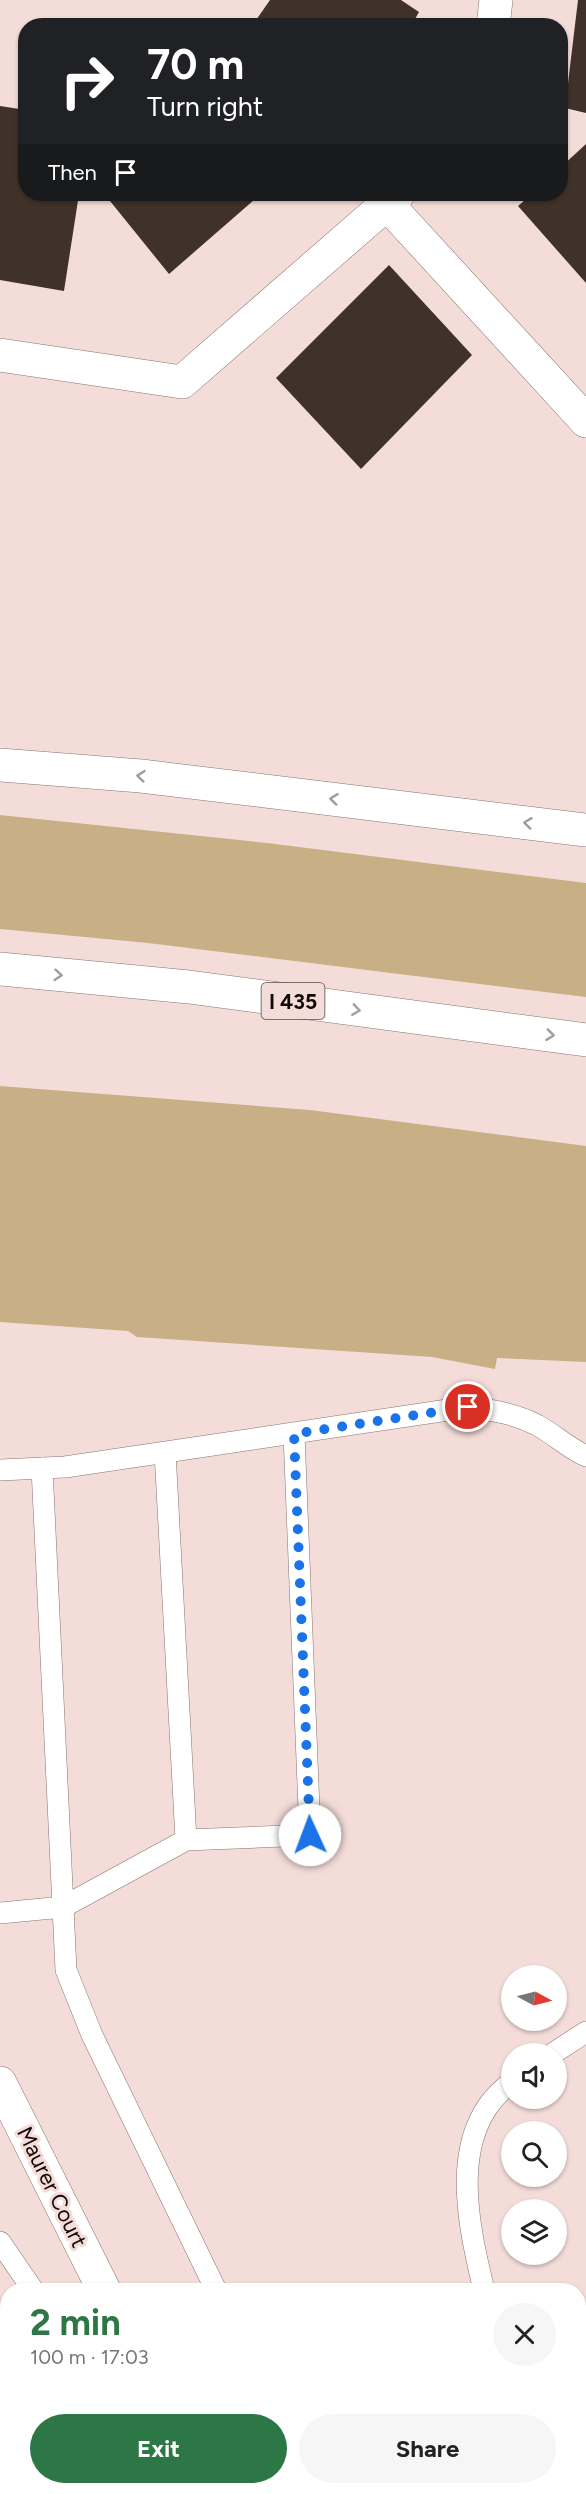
<!DOCTYPE html>
<html lang="en">
<head>
<meta charset="utf-8">
<style>
  :root { --surface:#fff; --page:#f6f6f6; --text:#222; --muted:#767676; --accent:#2c7745 }
  body { margin:0; font-family:Figtree,sans-serif; background:var(--page); color:var(--text); height:100vh; display:flex; flex-direction:column; font-size:22px; white-space:nowrap }
  * { box-sizing:border-box; margin:0 }
  p { font-size:20px; color:var(--muted) }
  .icon { flex:none; width:33px; height:33px; fill:none; stroke:currentColor; stroke-width:2; stroke-linecap:round; stroke-linejoin:round }
  .map { position:relative; flex:1; overflow:hidden }
  .side { position:absolute; left:0px; top:2283px; width:586px; height:212px; display:flex; flex-direction:column; background:var(--surface); border-radius:24px 24px 0 0; box-shadow:0 2px 4px #0004 }
  .side>* { flex:none }
  .top-card { position:absolute; left:18px; top:18px; width:550px; height:183px; border-radius:24px; box-shadow:0 2px 4px #0004; background:#202124; color:#fff; overflow:hidden }
  .needle { width:39px; rotate:97deg }
  .buttons { position:absolute; left:501px; top:1965px; display:grid; gap:12px }
  .buttons a { display:grid; place-items:center; width:66px; height:66px; border-radius:50%; background:var(--surface); box-shadow:0 2px 4px #0004; font-size:30px }
  .pin { position:absolute; display:grid; place-items:center; width:51px; height:51px; color:#fff; margin:-26px; border:3px solid #fff; border-radius:50%; box-shadow:0 2px 6px #0007 }
  .me { position:absolute; width:66px; margin:-33px; rotate:358deg; stroke-linejoin:round; filter:drop-shadow(0 0 4px #0008) }
  .turn { display:flex; align-items:center; gap:21px; height:126px; padding:0 30px; font-size:27px }
  .turn .icon { width:78px; height:78px; stroke-width:2.5 }
  .turn b { display:block; font-size:42px; line-height:51px }
  .then { display:flex; align-items:center; height:57px; padding:0 30px; background:#0003; gap:12px; font-size:22px }
  .round { display:grid; place-items:center; flex:none; width:63px; height:63px; border-radius:32px; background:var(--page) }
  .overview { display:flex; align-items:center; justify-content:space-between; height:102px; padding:0 30px }
  h1 { font-size:36px; font-weight:700; line-height:45px; color:var(--accent) }
  .primary-button { display:flex; gap:12px; margin-top:auto; padding:12px 30px }
  .primary-button a { flex:1; height:69px; border-radius:36px; background:var(--accent); color:#fff; font-size:24px; font-weight:700; line-height:69px; text-align:center }
  .primary-button a+a { background:var(--page); color:var(--text) }
  .map>svg:first-child { display:block }
  .green { fill:#c9af86 }
  .building { fill:#403228 }
  .lines { fill:none; stroke-linecap:round; stroke-linejoin:round }
  .lane-casing { stroke:#87736f; stroke-width:22 }
  .street-casing { stroke:#87736f; stroke-width:34 }
  .highway-casing { stroke:#87736f; stroke-width:34 }
  .lane { stroke:#fff; stroke-width:21 }
  .street { stroke:#fff; stroke-width:33 }
  .highway { stroke:#fff; stroke-width:33 }
  .oneway { stroke:#a09d9d }
  .route { stroke:#1a73e8; stroke-width:10; stroke-dasharray:0 18 }
  .labels { text-anchor:middle; dominant-baseline:central; stroke-width:6; stroke-linejoin:round; paint-order:stroke }
  .shield { fill:#f4ddd9; stroke:#564947; stroke-width:1.5 }
  .shield-label { font-size:21px; font-weight:bold; fill:#120a09 }
  .street-label { font-size:22px; fill:#120a09; stroke:#f4ddd9 }
</style>
</head>
<body>
<div class="map">
<svg width="586" height="2494" viewBox="0 0 586 2494">
  <rect width="100%" height="100%" fill="#f4ddd9"/>
  <path class="green" d="M0,815L267,843L586,883V997L148,943L0,929Z
    M0,1086L310,1110L586,1146V1362L497,1358L495,1369L432,1357L137,1337L128,1331L0,1322Z"/>
  <path class="building" d="M270,0H401L419,12L411,26H252Z
    M578,0H586V113L565,108Z
    M0,106L26,110V194H79L64,291L0,280Z
    M586,144V283L518,206L532,194H561V167Z
    M119,194H261L169,274L110,201Z
    M389,265L472,355L361,469L276,378Z"/>
  <g class="lines">
    <g class="lane-casing">
      <path id="lane" d="M165,1452L186,1840
        M42,1468L66,1970L92,2035L216,2290
        M0,1470L65,1467L468,1407C493,1410 516,1414 537,1425C555,1435 568,1448 586,1456
        M0,1913L63,1907L186,1840L310,1835L294,1434
        M552,2054L586,2032
        M0,2242L33,2290
        M484,2290C468,2224 446,2129 512,2082
        M0,2391L8,2382
        M0,2407L8,2416
        M318,2487L322,2494
        M532,2487L533,2494"/>
    </g>
    <g class="street-casing">
      <path id="street" d="M493,26L496,0
        M387,204L586,421
        M0,355L182,382L398,194
        M0,2083L104,2290
        M203,2487L207,2494"/>
    </g>
    <g class="highway-casing">
      <path id="highway" d="M0,765L141,776L586,830
        M0,969L189,987L586,1040"/>
    </g>
    <use href="#lane" class="lane"/>
    <use href="#street" class="street"/>
    <use href="#highway" class="highway"/>
  </g>
  <defs><path id="oneway-chevron" d="M-2-3.5L2.5 0L-2 3.5" fill="none" stroke-width="1.6" stroke-linecap="round" stroke-linejoin="round" transform="scale(1.5)"/></defs>
  <g class="oneway">
    <use href="#oneway-chevron" transform="translate(141 776) rotate(-174)"/>
    <use href="#oneway-chevron" transform="translate(334 799) rotate(-173)"/>
    <use href="#oneway-chevron" transform="translate(528 823) rotate(-173)"/>
    <use href="#oneway-chevron" transform="translate(58 975) rotate(5)"/>
    <use href="#oneway-chevron" transform="translate(356 1010) rotate(8)"/>
    <use href="#oneway-chevron" transform="translate(550 1035) rotate(7)"/>
  </g>
  <g class="lines">
    <path class="route" d="M310,1835L294,1434L468,1407"/>
  </g>
  <g class="labels">
    <rect class="shield" x="261.5" y="983" width="63" height="36" rx="4.5"/>
    <g class="shield-label">
      <text x="293" y="1001">I 435</text>
    </g>
    <g class="street-label">
      <text transform="translate(52 2187) rotate(64)">Maurer Court</text>
    </g>
  </g>
</svg>
<div class="buttons">
<a><svg class="needle" viewBox="-14 -14 28 28"><path d="M0-13l5 13h-10z" fill="#e53935"/><path d="M0 13l5-13h-10z" fill="#767676"/></svg></a>
<a><svg class="icon" aria-label="sound" viewBox="0 0 24 24"><path d="M4 9h4l5-4v14l-5-4H4zM17 9q2 3 0 6"/></svg></a>
<a><svg class="icon" aria-label="search" viewBox="0 0 24 24"><circle cx="10" cy="10" r="6"/><path d="M15 15l6 6"/></svg></a>
<a><svg class="icon" aria-label="layers" viewBox="0 0 24 24"><path d="M12 4l9 5-9 5-9-5zM3 14l9 5 9-5"/></svg></a>
</div>
<div class="pin" style="left:468px;top:1407px;background:#d93025"><svg class="icon" aria-label="arrive" viewBox="0 0 24 24"><path d="M6 21V4h12l-3 4 3 4H6"/></svg></div>
<svg class="me" style="left:310px;top:1835px" viewBox="-20 -20 40 40"><circle r="19" fill="#fff"/><path d="M0-13L10 11 0 6-10 11z" fill="#1a73e8"/></svg>
<div class="top-card">
<div class="turn"><svg class="icon" aria-label="right" viewBox="0 0 24 24"><path d="M7 20v-9h11M14 6l5 5-5 5"/></svg><div><b>70 m</b>Turn right</div></div>
<div class="then">Then<svg class="icon" aria-label="arrive" viewBox="0 0 24 24"><path d="M6 21V4h12l-3 4 3 4H6"/></svg></div>
</div>
<section class="side">
<div class="overview"><div><h1>2 min</h1><p>100 m · 17:03</p></div><a class="round"><svg class="icon" aria-label="close" viewBox="0 0 24 24"><path d="M6 6l12 12M18 6L6 18"/></svg></a></div>
<div class="primary-button"><a>Exit</a><a>Share</a></div>
</section>
</div>
</body>
</html>
